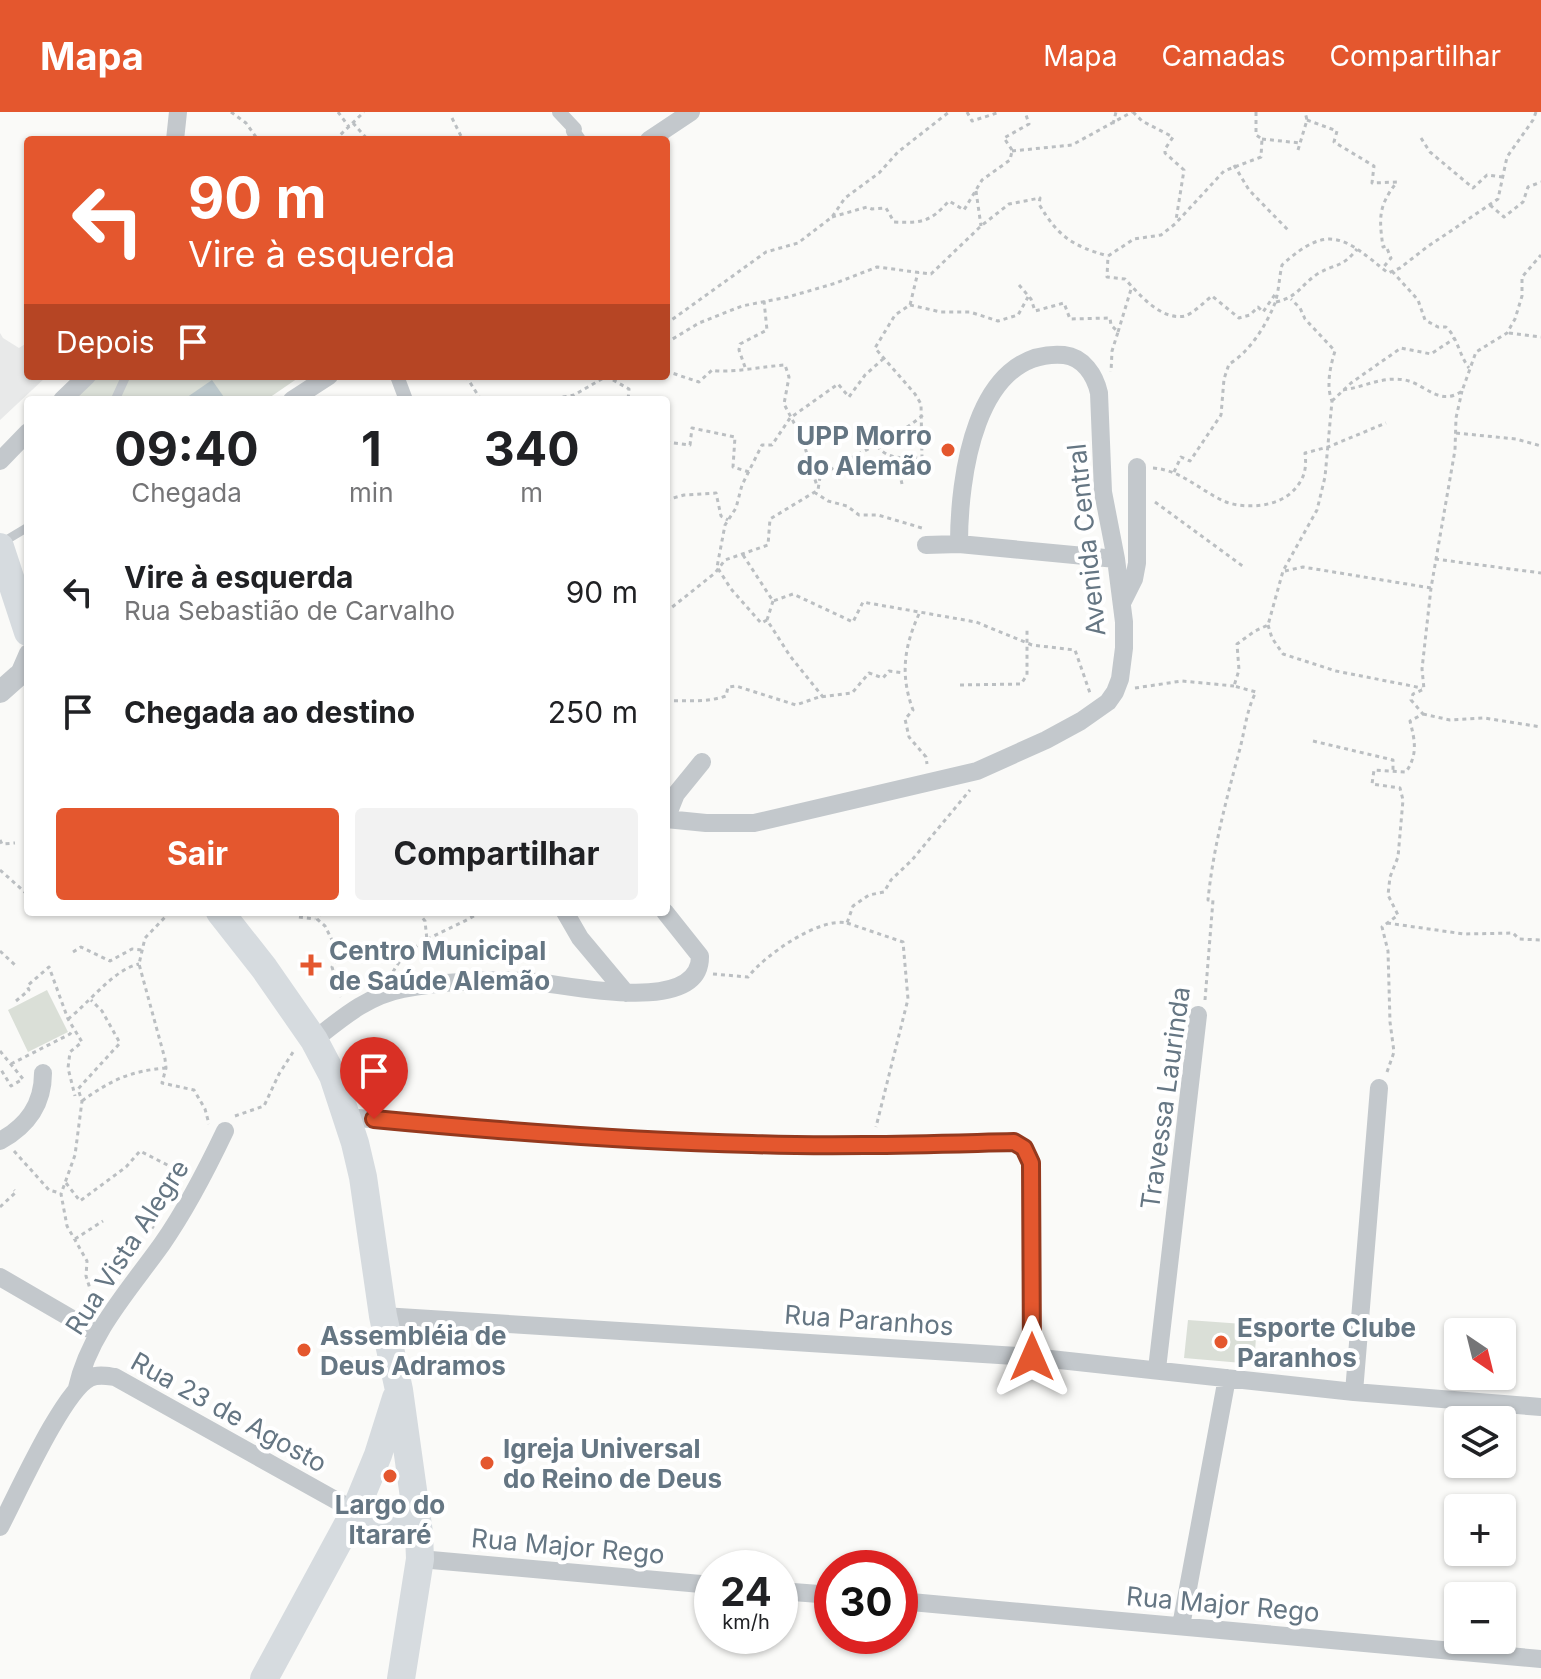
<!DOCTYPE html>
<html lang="pt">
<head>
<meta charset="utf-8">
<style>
  :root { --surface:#fff; --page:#f2f2f2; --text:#202124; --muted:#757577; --accent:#e4572e }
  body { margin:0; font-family:Inter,sans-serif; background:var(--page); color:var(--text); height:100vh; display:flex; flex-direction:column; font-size:30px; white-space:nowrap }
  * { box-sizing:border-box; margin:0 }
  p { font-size:26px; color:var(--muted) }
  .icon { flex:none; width:44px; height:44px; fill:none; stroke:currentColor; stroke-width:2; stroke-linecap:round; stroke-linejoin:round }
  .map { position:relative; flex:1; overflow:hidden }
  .side { position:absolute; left:24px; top:284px; width:646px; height:520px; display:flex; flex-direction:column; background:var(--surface); border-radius:8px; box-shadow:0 2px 6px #0004 }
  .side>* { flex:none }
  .top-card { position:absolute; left:24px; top:24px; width:646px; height:244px; border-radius:8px; box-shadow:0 2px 6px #0004; background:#e4572e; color:#fff; overflow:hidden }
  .needle { width:52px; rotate:145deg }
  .fabs { position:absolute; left:1444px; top:1206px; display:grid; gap:16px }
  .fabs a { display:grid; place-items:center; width:72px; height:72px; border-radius:8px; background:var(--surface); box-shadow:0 2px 6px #0004; font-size:40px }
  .speed { position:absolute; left:694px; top:1438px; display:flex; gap:16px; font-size:40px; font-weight:700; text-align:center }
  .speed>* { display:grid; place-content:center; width:104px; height:104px; border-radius:50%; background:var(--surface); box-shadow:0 2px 6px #0004; line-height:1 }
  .speed small { font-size:20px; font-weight:400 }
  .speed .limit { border:12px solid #d22; background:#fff; color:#111 }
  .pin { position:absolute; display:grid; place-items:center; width:68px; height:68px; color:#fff; margin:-82px -34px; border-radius:50% 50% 50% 0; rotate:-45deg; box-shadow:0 0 8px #0007 }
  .pin .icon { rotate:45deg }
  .me { position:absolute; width:88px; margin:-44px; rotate:0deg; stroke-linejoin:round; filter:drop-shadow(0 0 6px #0008) }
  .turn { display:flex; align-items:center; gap:28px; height:168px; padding:0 32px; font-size:36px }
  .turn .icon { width:104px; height:104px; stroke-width:2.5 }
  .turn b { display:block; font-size:56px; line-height:68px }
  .then { display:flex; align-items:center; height:76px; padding:0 32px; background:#0003; gap:16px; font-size:30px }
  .eta { display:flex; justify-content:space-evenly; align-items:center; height:136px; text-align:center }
  .eta b { font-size:48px; font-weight:700; line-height:56px }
  .cta { display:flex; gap:16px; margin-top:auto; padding:16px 32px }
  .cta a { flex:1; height:92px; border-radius:8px; background:var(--accent); color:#fff; font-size:32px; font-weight:700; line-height:92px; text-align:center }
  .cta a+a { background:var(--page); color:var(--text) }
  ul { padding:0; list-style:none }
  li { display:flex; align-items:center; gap:24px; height:120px; padding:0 32px }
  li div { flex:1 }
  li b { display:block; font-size:30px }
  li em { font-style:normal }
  header { display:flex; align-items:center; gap:48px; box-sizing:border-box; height:112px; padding:0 40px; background:var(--accent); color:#fff }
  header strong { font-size:38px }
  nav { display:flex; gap:44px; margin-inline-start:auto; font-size:28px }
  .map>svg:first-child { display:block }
  .built { fill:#e8e9e9 }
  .green { fill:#dadfd7 }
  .water { fill:#bbc7cb }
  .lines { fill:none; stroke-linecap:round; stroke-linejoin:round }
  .path { stroke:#bbbfc2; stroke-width:3; stroke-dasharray:4 4; stroke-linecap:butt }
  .service { stroke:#c3c8cc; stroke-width:9 }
  .pedestrian { stroke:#c3c8cc; stroke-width:14 }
  .minor { stroke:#c3c8cc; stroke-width:18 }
  .tertiary { stroke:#c3c8cc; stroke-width:22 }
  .primary { stroke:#d6dbdf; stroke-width:28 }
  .route-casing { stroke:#94391e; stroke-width:20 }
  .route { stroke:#e4572e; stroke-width:14 }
  .poi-dot { fill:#e4572e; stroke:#fff; stroke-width:3 }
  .labels { text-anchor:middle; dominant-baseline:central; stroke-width:8; stroke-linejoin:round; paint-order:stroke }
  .poi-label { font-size:26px; font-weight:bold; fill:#657683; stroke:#fff; text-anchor:start }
  .street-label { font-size:26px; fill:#657683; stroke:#fff }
</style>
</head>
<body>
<header>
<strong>Mapa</strong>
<nav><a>Mapa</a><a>Camadas</a><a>Compartilhar</a></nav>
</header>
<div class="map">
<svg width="1541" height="1567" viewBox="0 0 1541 1567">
  <rect width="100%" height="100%" fill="#fafaf8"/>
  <path class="built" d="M0,221L3,226L19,236L28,230V264H47L0,308Z"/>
  <path class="green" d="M98,264H301L266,288H74Z
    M47,878L68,920L28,940L8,898Z
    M1188,1208L1257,1213L1254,1252L1184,1246Z"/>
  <path class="water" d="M212,268L226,288H183Z"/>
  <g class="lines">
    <path class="path" d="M231,0L246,11L258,28
      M338,0L349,15
      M967,0L972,9L1000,0
      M1133,0L1142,9L1173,25L1165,37V41L1184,58L1176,108
      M1256,0V23L1262,27L1261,45L1224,59L1175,112L1161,123L1134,127L1108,144L1107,165L1125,167C1139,182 1161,209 1185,204C1194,201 1204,190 1212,184L1239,206L1250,203L1258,195L1263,200L1276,181
      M452,6L462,26L459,28
      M1307,8L1337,19L1334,30L1374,54L1372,71L1397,70C1378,94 1379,106 1383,135L1386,134L1391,146L1382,157
      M353,11L368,28
      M1113,12L1116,0
      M1421,26L1430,40L1473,76L1487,63L1502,65
      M1262,27L1300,31
      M335,28L364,0
      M1012,38L1004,26L1029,12L1025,0
      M1298,38L1307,8L1305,0
      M1012,39L1072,33L1132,0
      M1234,53L1249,78L1288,118
      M976,79L981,114
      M1490,93L1504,105L1523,90L1528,75L1541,70
      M832,105L867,95L872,97L886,96L894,110C923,111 930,110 949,89L964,98L982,68L1010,48L1012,39
      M1392,159L1418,188L1425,208L1438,215H1446C1458,226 1459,243 1469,256
      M1019,173L1031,187L1035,199L1064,191L1070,207L1110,206L1111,213L1118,220L1112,239L1111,260
      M1276,190C1299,185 1301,172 1319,161C1337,151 1342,156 1357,137
      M910,193L941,200H970L998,209L1018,203L1028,185
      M666,212L766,140L798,131L832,105L845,86L879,61L898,40L949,0
      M1118,220L1132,174
      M1509,221L1541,225
      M666,231L699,211L742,194L788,185L836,171L877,155L931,162L981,114L1009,92L1040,86L1039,92C1058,125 1073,134 1108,144
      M745,255L739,238L740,232L767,218L764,189
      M666,259L699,270L712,258C725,262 767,254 785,253L789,265L784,292L802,326L817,374
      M466,264L481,288
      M606,264L629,277L628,288
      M1343,278C1365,275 1382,264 1405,268C1425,272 1440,295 1462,279L1476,240L1507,221L1515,207L1522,184V165L1541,143
      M547,288L574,283L607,264
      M1332,289L1351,271L1401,236L1431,242L1455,226
      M1456,321L1516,327L1541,334
      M666,330L690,333L692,316L735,325L733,355L749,360
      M877,334C891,350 902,344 922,346L921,292L915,282L875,236L895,203L910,193L918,160
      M896,345L902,372
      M1153,356C1182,358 1200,379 1226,390C1246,397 1276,395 1292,380C1304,368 1307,358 1305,341L1328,335L1386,311
      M1174,360L1181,345L1190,349L1221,303L1224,267L1229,252C1249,241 1267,212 1275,191C1279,179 1279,166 1282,153C1329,110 1345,126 1388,161L1400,156L1427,135L1498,87L1507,45L1533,8L1536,0
      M814,380L828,389L847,394L859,403H878L922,416
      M666,388L684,383L716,381L721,404L728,408
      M1155,390L1244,455
      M743,443L773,489L793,482L853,510L863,490L868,491L976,510L1032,533L1075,538L1090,581
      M1435,447L1541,461
      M1285,459L1303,455L1431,476
      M773,489L767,508L790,544L823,585
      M666,500L715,461L725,448L768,433L770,407L818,378L820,365C853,341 891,330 923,303
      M919,502C904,535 900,563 913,598L905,607L909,625L926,645L927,652
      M767,508L761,511L731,477L717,455L725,413L736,396L742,373L762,333H772L790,306L838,272L849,285L865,263L883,247
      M1268,513L1272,526L1283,542L1336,559L1422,576
      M960,573L1021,572L1027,563V515
      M1135,576L1182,569L1234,574
      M666,589C686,588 706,591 726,584L728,575L736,574L796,593L819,585L852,581L869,561L883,566L889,559L904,561
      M1423,602L1450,608L1484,606L1541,615
      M1313,629L1393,648V659
      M0,728L2,732L15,731
      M0,758L28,783
      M170,800L145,826L139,852L165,947L166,956L162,971L194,978L205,997L209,1012
      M293,800L298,805L315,807
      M321,800L317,807L325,814L339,842L332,855L341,885
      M418,800L425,809L427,828
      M847,811L903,830L908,887L876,1015
      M1387,811L1464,822L1513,821L1519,827L1541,828
      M0,839L16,854
      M73,840L81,835L110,849L132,837L142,838
      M393,860C410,827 452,819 480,800
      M713,862L748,865C765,843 819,805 847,811L853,794L869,783L884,780L891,768L912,748L970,678
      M1205,888L1213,788H1208C1213,737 1226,689 1239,640C1245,619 1246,599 1256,580L1234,574L1239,558L1237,532L1255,519L1268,513L1283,459L1317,398L1325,365L1332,289C1326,274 1330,255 1335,239L1305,207L1300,196L1291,187
      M16,889L29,878L27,874L49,855L68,907L82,930L70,940L68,956L75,984
      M68,907C89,891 114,857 139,852
      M0,939L23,967L11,974L0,956
      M11,952L70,922L73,917
      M1387,960L1394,940L1390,910L1388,839L1382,815L1398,803L1388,783L1390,765L1398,745L1403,688L1400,676L1372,672L1374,658L1406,660C1418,642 1415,629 1410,609L1423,602L1411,588L1413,582L1424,577L1422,557L1431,476L1455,338L1456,306L1462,279
      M82,989C111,968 130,959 166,956
      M235,1004L264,994L279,962L295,937
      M14,1039L49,1078L60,1081
      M66,1071L80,1089L126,1055L140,1039L183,1061
      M0,1095L16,1080L14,1078
      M139,1106L154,1116
      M75,1127L103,1109
      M89,1198L91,1180L86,1164L87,1149L67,1114L61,1082L75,1043L82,989L78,977L120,931L102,899L91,888"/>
    <path class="service" d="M115,288L126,264
      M3,430L28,415"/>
    <path class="pedestrian" d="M559,0L575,17L573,19L579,28
      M397,264L406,288"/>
    <path class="minor" d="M175,28L178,0
      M649,28L691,0
      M62,288L87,264
      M292,288L329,264
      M0,349L28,320
      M926,433L959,432L1116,447
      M1123,489L1134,467L1137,451V355
      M18,564L28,541
      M666,707L706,711H754L977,659L1046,628L1081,609L1108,590L1115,580L1120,567L1124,536V510L1116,447L1103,380L1099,281C1095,263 1083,245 1064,243C974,236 959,368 959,432
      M666,707L676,682L702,650
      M565,800L580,826L626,881
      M314,928C342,906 367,884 403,877C438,870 489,867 525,869C559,870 701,907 700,844L665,800
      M347,1005C480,1017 614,1028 747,1032C836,1035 925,1032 1014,1030L1024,1036L1031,1051L1032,1245
      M0,1029C27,1014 43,993 43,961
      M0,1165L98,1222
      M383,1204L1032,1245L1354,1280L1541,1295
      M1157,1257L1198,903
      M77,1276C89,1221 130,1177 162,1132C187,1096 206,1059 225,1019
      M1354,1280L1379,976
      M0,1415C16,1385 63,1279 90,1266C98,1262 107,1264 115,1265L355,1399
      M420,1447L712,1473
      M780,1479L832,1483
      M900,1489L1541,1547
      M1181,1514L1227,1266"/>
    <path class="tertiary" d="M0,580L18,564"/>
    <path class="primary" d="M0,435L28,520
      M220,800L264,856L314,928L333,964L355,1031L363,1065L383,1204L399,1278L419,1421L420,1447L401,1567
      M355,1399L419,1421
      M264,1567L355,1399L378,1343L396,1286"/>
  </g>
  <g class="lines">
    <g class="route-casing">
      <path id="route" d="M374,1007C499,1019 626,1029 752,1032C839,1035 927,1032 1014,1030L1024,1036L1031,1051L1032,1245"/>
    </g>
    <use href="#route" class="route"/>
  </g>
  <g class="poi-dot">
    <circle cx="948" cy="338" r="8"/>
    <path d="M307 841h8v8h8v8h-8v8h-8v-8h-8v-8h8z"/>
    <circle cx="1221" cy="1230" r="8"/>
    <circle cx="304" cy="1238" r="8"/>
    <circle cx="487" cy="1351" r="8"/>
    <circle cx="390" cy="1364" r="8"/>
  </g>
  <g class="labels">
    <g class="poi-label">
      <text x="932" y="323" text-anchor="end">UPP Morro<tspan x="932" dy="30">do Alemão</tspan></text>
      <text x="329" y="838">Centro Municipal<tspan x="329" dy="30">de Saúde Alemão</tspan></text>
      <text x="1237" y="1215">Esporte Clube<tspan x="1237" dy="30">Paranhos</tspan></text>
      <text x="320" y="1223">Assembléia de<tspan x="320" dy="30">Deus Adramos</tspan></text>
      <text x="503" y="1336">Igreja Universal<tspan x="503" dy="30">do Reino de Deus</tspan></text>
      <text x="390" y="1392" text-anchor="middle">Largo do<tspan x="390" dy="30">Itararé</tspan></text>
    </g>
    <g class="street-label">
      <text transform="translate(1086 428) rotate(-96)">Avenida Central</text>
      <text transform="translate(1165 986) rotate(-82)">Travessa Laurinda</text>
      <text transform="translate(127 1135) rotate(-57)">Rua Vista Alegre</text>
      <text transform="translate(869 1208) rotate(4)">Rua Paranhos</text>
      <text transform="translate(229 1300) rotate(29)">Rua 23 de Agosto</text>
      <text transform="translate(568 1434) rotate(5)">Rua Major Rego</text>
      <text transform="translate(1223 1492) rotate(5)">Rua Major Rego</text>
    </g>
  </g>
</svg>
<div class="fabs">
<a><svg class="needle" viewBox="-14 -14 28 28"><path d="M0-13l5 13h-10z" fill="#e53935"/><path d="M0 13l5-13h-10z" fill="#757577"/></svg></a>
<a><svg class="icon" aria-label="layers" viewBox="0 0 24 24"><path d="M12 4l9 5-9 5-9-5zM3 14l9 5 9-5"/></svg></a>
<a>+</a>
<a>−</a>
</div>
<div class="speed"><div>24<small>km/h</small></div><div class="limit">30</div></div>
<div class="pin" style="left:374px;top:1007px;background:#d93025"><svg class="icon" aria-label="arrive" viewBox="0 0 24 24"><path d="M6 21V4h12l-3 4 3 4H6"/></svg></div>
<svg class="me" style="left:1032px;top:1245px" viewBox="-20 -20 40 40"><path d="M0-17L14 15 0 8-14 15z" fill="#e4572e" stroke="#fff" stroke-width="4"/></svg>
<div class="top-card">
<div class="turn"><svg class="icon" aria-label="left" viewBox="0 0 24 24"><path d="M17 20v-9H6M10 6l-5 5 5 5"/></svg><div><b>90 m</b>Vire à esquerda</div></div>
<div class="then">Depois<svg class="icon" aria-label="arrive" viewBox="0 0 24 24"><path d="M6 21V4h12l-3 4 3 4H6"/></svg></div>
</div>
<section class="side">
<div class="eta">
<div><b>09:40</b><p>Chegada</p></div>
<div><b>1</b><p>min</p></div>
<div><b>340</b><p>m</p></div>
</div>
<ul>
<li><svg class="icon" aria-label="left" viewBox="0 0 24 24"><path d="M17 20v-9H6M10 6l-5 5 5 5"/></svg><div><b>Vire à esquerda</b><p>Rua Sebastião de Carvalho</p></div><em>90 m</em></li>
<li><svg class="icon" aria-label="arrive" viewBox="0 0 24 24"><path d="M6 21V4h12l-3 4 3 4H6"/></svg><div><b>Chegada ao destino</b></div><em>250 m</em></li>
</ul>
<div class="cta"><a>Sair</a><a>Compartilhar</a></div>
</section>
</div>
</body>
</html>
